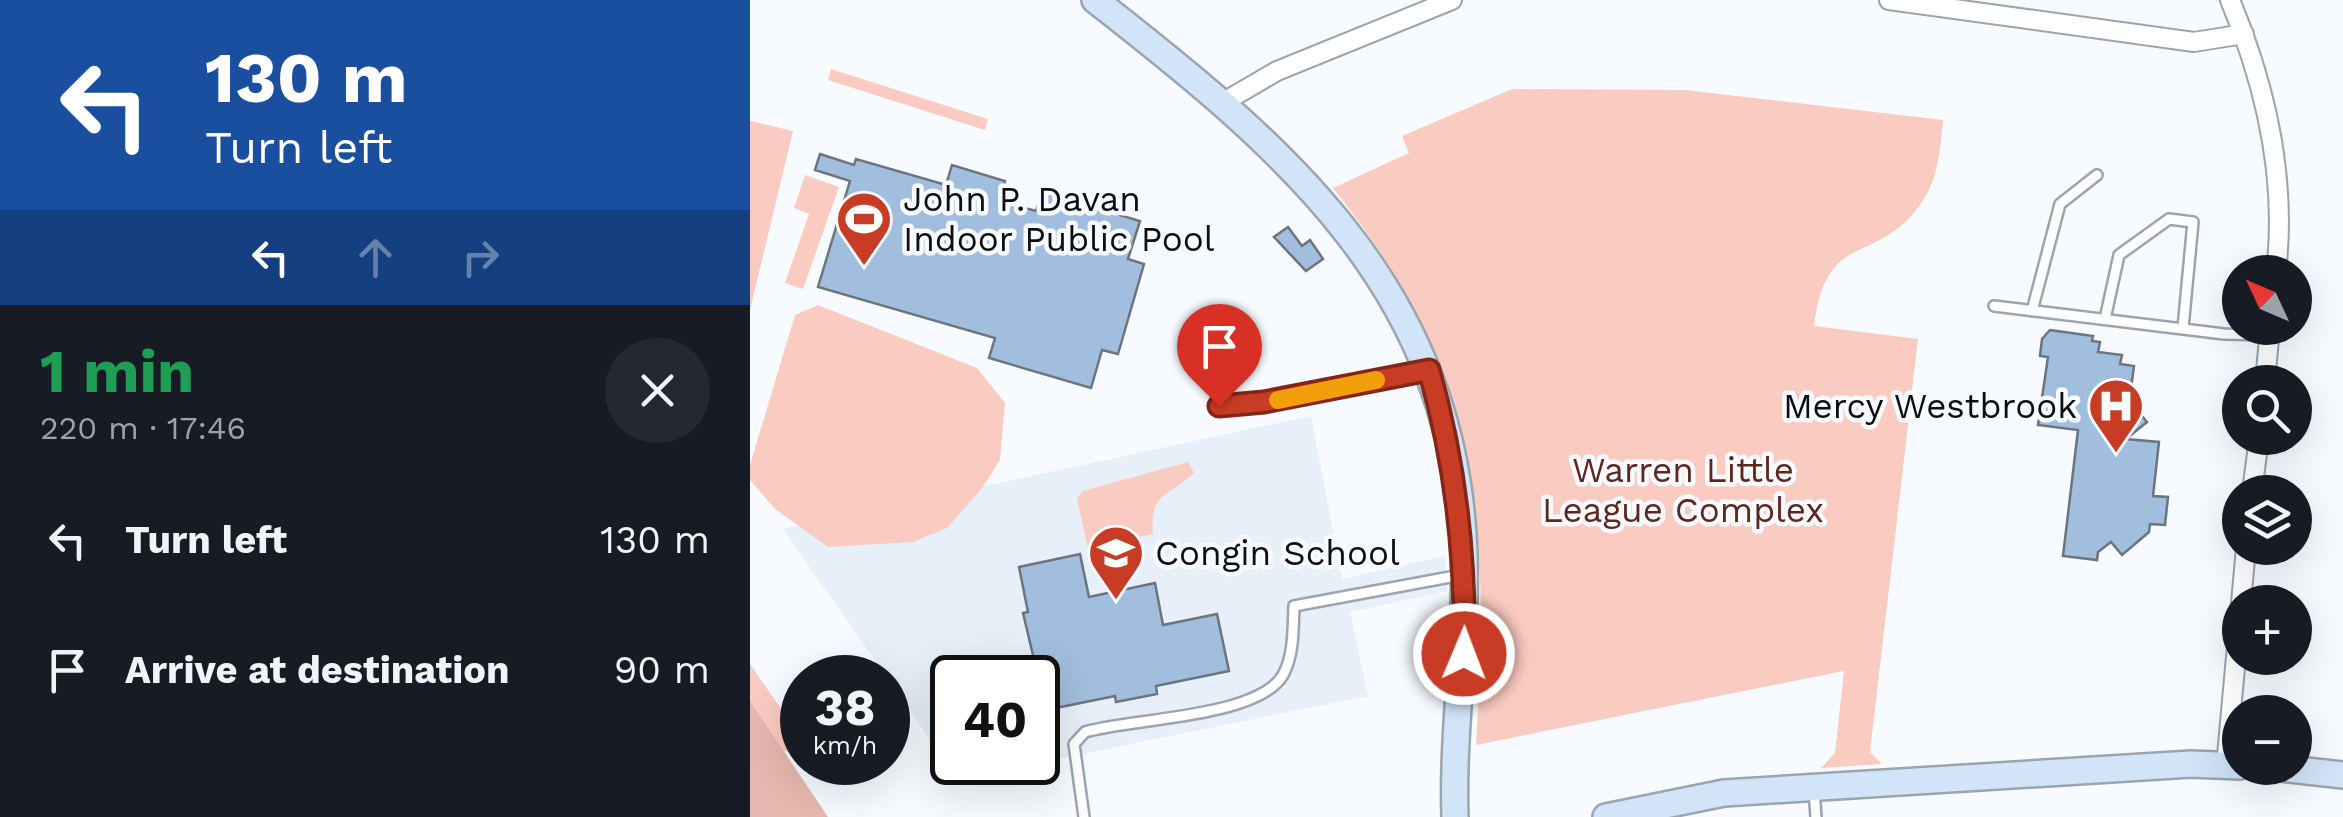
<!DOCTYPE html>
<html lang="en">
<head>
<meta charset="utf-8">
<style>
  :root { --surface:#171b24; --page:#242831; --text:#f1f3f6; --muted:#9ea1a6 }
  body { margin:0; font-family:"Work Sans",sans-serif; background:var(--page); color:var(--text); height:100vh; display:flex; flex-direction:column; font-size:38px; white-space:nowrap }
  * { box-sizing:border-box; margin:0 }
  p { font-size:32px; color:var(--muted) }
  .icon { flex:none; width:55px; height:55px; fill:none; stroke:currentColor; stroke-width:2; stroke-linecap:round; stroke-linejoin:round }
  .map { position:relative; flex:1; overflow:hidden }
  .side { display:flex; flex-direction:column; background:var(--surface); width:750px }
  .side>* { flex:none }
  .hud { background:#1a4fa0; color:#fff; overflow:hidden }
  .needle { width:65px; rotate:314deg }
  .controls { position:absolute; left:1472px; top:255px; display:grid; gap:20px }
  .controls a { display:grid; place-items:center; width:90px; height:90px; border-radius:50%; background:var(--surface); box-shadow:0 10px 40px #0002; font-size:50px }
  .speed { position:absolute; left:30px; top:655px; display:flex; gap:20px; font-size:50px; font-weight:700; text-align:center }
  .speed>* { display:grid; place-content:center; width:130px; height:130px; border-radius:50%; background:var(--surface); box-shadow:0 10px 40px #0002; line-height:1 }
  .speed small { font-size:25px; font-weight:400 }
  .speed .limit { border:5px solid #111; border-radius:15px; background:#fff; color:#111 }
  .pin { position:absolute; display:grid; place-items:center; width:85px; height:85px; color:#fff; margin:-102px -42px; border-radius:50% 50% 50% 0; rotate:-45deg; box-shadow:0 0 10px #0007 }
  .pin .icon { rotate:45deg }
  .me { position:absolute; width:110px; margin:-55px; rotate:1deg; stroke-linejoin:round; filter:drop-shadow(0 0 8px #0008) }
  .turn { display:flex; align-items:center; gap:35px; height:210px; padding:0 40px; font-size:45px }
  .turn .icon { width:130px; height:130px; stroke-width:2.5 }
  .turn b { display:block; font-size:70px; line-height:85px }
  .lanes { display:flex; align-items:center; height:95px; padding:0 40px; background:#0003; justify-content:center; gap:50px; direction:ltr }
  .lanes .off { opacity:.35 }
  .round { display:grid; place-items:center; flex:none; width:105px; height:105px; border-radius:52px; background:var(--page) }
  .head { display:flex; align-items:center; justify-content:space-between; height:170px; padding:0 40px }
  h1 { font-size:60px; font-weight:700; line-height:75px; color:#1e9e55 }
  ul { padding:0; list-style:none }
  li { display:flex; align-items:center; gap:30px; height:130px; padding:0 40px }
  li div { flex:1 }
  li b { display:block; font-size:38px }
  li em { font-style:normal }
  main { display:flex; flex:1; min-height:0 }
  .map>svg:first-child { display:block }
  .built { fill:#e7eff9; fill-rule:evenodd }
  .green { fill:#facbc1 }
  .forest { fill:#e6b8af }
  .building { fill:#a1bede; stroke:#6c747e; stroke-width:2.5 }
  .lines { fill:none; stroke-linecap:round; stroke-linejoin:round }
  .lane-casing { stroke:#9ca5af; stroke-width:14 }
  .street-casing { stroke:#9ca5af; stroke-width:22 }
  .secondary-casing { stroke:#9ca5af; stroke-width:30 }
  .lane { stroke:#fff; stroke-width:9 }
  .street { stroke:#fff; stroke-width:18 }
  .secondary { stroke:#d1e4f8; stroke-width:25 }
  .route-casing { stroke:#822718; stroke-width:25 }
  .route { stroke:#c83c25; stroke-width:18 }
  .slow { stroke:#f59e0b; stroke-width:18 }
  .labels { text-anchor:middle; dominant-baseline:central; stroke-width:9; stroke-linejoin:round; paint-order:stroke }
  .poi-label { font-size:35px; fill:#0c0f12; stroke:#f7faff; text-anchor:start }
  .park-label { font-size:35px; fill:#5f261c; stroke:#f7faff }
</style>
</head>
<body>
<main>
<section class="side">
<div class="hud">
<div class="turn"><svg class="icon" aria-label="left" viewBox="0 0 24 24"><path d="M17 20v-9H6M10 6l-5 5 5 5"/></svg><div><b>130 m</b>Turn left</div></div>
<div class="lanes"><svg class="icon" aria-label="left" viewBox="0 0 24 24"><path d="M17 20v-9H6M10 6l-5 5 5 5"/></svg><svg class="icon off" aria-label="ahead" viewBox="0 0 24 24"><path d="M12 20V5M6 11l6-6 6 6"/></svg><svg class="icon off" aria-label="right" viewBox="0 0 24 24"><path d="M7 20v-9h11M14 6l5 5-5 5"/></svg></div>
</div>
<div class="head"><div><h1>1 min</h1><p>220 m · 17:46</p></div><a class="round"><svg class="icon" aria-label="close" viewBox="0 0 24 24"><path d="M6 6l12 12M18 6L6 18"/></svg></a></div>
<ul>
<li><svg class="icon" aria-label="left" viewBox="0 0 24 24"><path d="M17 20v-9H6M10 6l-5 5 5 5"/></svg><div><b>Turn left</b></div><em>130 m</em></li>
<li><svg class="icon" aria-label="arrive" viewBox="0 0 24 24"><path d="M6 21V4h12l-3 4 3 4H6"/></svg><div><b>Arrive at destination</b></div><em>90 m</em></li>
</ul>
</section>
<div class="map">
<svg width="1593" height="817" viewBox="0 0 1593 817">
  <rect width="100%" height="100%" fill="#f7faff"/>
  <path class="built" d="M561,416L592,579L695,556L697,591L600,612L618,696L208,779L33,529ZM202,678H288V762H202Z"/>
  <path class="green" d="M81,69L238,119L235,130L78,80Z
    M762,89L935,90L1193,120C1190,152 1188,183 1167,209C1122,266 1076,230 1064,326L1168,339L1120,752L1132,764L1071,768L1085,753L1094,671L726,745C740,516 731,373 583,188L659,153L652,136Z
    M0,121L43,131L0,310Z
    M55,175L89,187L53,289L35,283L59,214L44,208Z
    M68,305L227,368L255,403L250,460L233,487L197,528L163,542L78,547L25,509L0,480V465L45,315Z
    M438,462L444,473C421,496 399,491 403,534L338,548L327,498L333,491Z
    M0,664L52,739V754L0,746Z"/>
  <path class="forest" d="M0,701L78,817H0Z"/>
  <path class="building" d="M70,154L104,165L106,159L196,185L202,165L255,181L250,201L286,211L292,192L390,221L378,259L394,264L368,354L352,350L341,388L239,358L245,338L68,287L100,181L65,170Z
    M538,227L552,246L560,240L573,259L556,271L524,237Z
    M1300,330L1343,336L1342,341L1350,342L1348,352L1372,355L1370,364L1384,366L1381,388L1369,386L1362,433L1388,411L1397,422L1376,439L1409,442L1403,496L1418,497L1415,525L1400,524L1399,532L1372,555L1361,542L1348,552L1347,560L1313,556L1328,430L1288,425L1298,357L1290,356L1292,339Z
    M330,554L339,597L405,583L413,625L467,614L479,671L406,686L407,694L366,702L365,696L296,710L273,613L278,612L269,567Z"/>
  <g class="lines">
    <g class="lane-casing">
      <path id="lane" d="M1244,306L1474,334L1519,335
        M1282,311L1310,204L1347,175
        M1355,319L1369,255L1419,219L1443,222L1433,328
        M469,405L514,402L671,371
        M1064,790L1066,817
        M334,817L324,744L335,732C382,718 508,718 533,675C544,655 543,629 544,606L711,575"/>
    </g>
    <g class="street-casing">
      <path id="street" d="M1139,0L1444,42L1494,34
        M1480,0C1516,86 1537,179 1526,272
        M472,103L527,71L702,0
        M1515,382L1520,328
        M1502,492L1509,438
        M1476,766L1496,548"/>
    </g>
    <g class="secondary-casing">
      <path id="secondary" d="M345,0C536,149 704,289 714,552C717,641 702,729 705,817
        M1531,768L1593,775
        M856,817L974,793L1441,764L1490,766"/>
    </g>
    <use href="#lane" class="lane"/>
    <use href="#street" class="street"/>
    <use href="#secondary" class="secondary"/>
  </g>
  <g class="lines">
    <g class="route-casing">
      <path id="route" d="M469,406L514,402L679,370C706,464 716,556 714,654"/>
    </g>
    <use href="#route" class="route"/>
    <path class="slow" d="M528,400L626,380"/>
  </g>
  <defs>
    <g id="stadium-pin" transform="scale(2.875)"><path d="M0 17L-7.5 6A9.5 9.5 0 1 1 7.5 6Z" fill="#c83c25" stroke="#f7faff"/><path d="M0-5a6.5 5 0 1 0 0 10a6.5 5 0 1 0 0-10ZM-3.5-1.8h7v3.6h-7Z" fill="#fff"/></g>
    <g id="hospital-pin" transform="scale(2.875)"><path d="M0 17L-7.5 6A9.5 9.5 0 1 1 7.5 6Z" fill="#c83c25" stroke="#f7faff"/><path d="M-5-5h3v3.5h4V-5h3V5h-3V1.5h-4V5h-3Z" fill="#fff"/></g>
    <g id="school-pin" transform="scale(2.875)"><path d="M0 17L-7.5 6A9.5 9.5 0 1 1 7.5 6Z" fill="#c83c25" stroke="#f7faff"/><path d="M0-5L7-2L0 1L-7-2ZM-4 1L0 2.5L4 1V4Q0 6-4 4Z" fill="#fff"/></g>
  </defs>
  <g fill-rule="evenodd">
    <use href="#stadium-pin" x="114" y="219"/>
    <use href="#hospital-pin" x="1366" y="406"/>
    <use href="#school-pin" x="366" y="553"/>
  </g>
  <g class="labels">
    <g class="poi-label">
      <text x="153" y="199">John P. Davan<tspan x="153" dy="40">Indoor Public Pool</tspan></text>
      <text x="1327" y="406" text-anchor="end">Mercy Westbrook</text>
      <text x="405" y="553">Congin School</text>
    </g>
    <g class="park-label">
      <text x="933" y="470">Warren Little<tspan x="933" dy="40">League Complex</tspan></text>
    </g>
  </g>
</svg>
<div class="controls">
<a><svg class="needle" viewBox="-14 -14 28 28"><path d="M0-13l5 13h-10z" fill="#e53935"/><path d="M0 13l5-13h-10z" fill="#9ea1a6"/></svg></a>
<a><svg class="icon" aria-label="search" viewBox="0 0 24 24"><circle cx="10" cy="10" r="6"/><path d="M15 15l6 6"/></svg></a>
<a><svg class="icon" aria-label="layers" viewBox="0 0 24 24"><path d="M12 4l9 5-9 5-9-5zM3 14l9 5 9-5"/></svg></a>
<a>+</a>
<a>−</a>
</div>
<div class="speed"><div>38<small>km/h</small></div><div class="limit">40</div></div>
<div class="pin" style="left:469px;top:406px;background:#d93025"><svg class="icon" aria-label="arrive" viewBox="0 0 24 24"><path d="M6 21V4h12l-3 4 3 4H6"/></svg></div>
<svg class="me" style="left:714px;top:654px" viewBox="-20 -20 40 40"><circle r="17" fill="#c83c25" stroke="#fff" stroke-width="3"/><path d="M0-11L8 9 0 5-8 9z" fill="#fff"/></svg>
</div>
</main>
</body>
</html>
